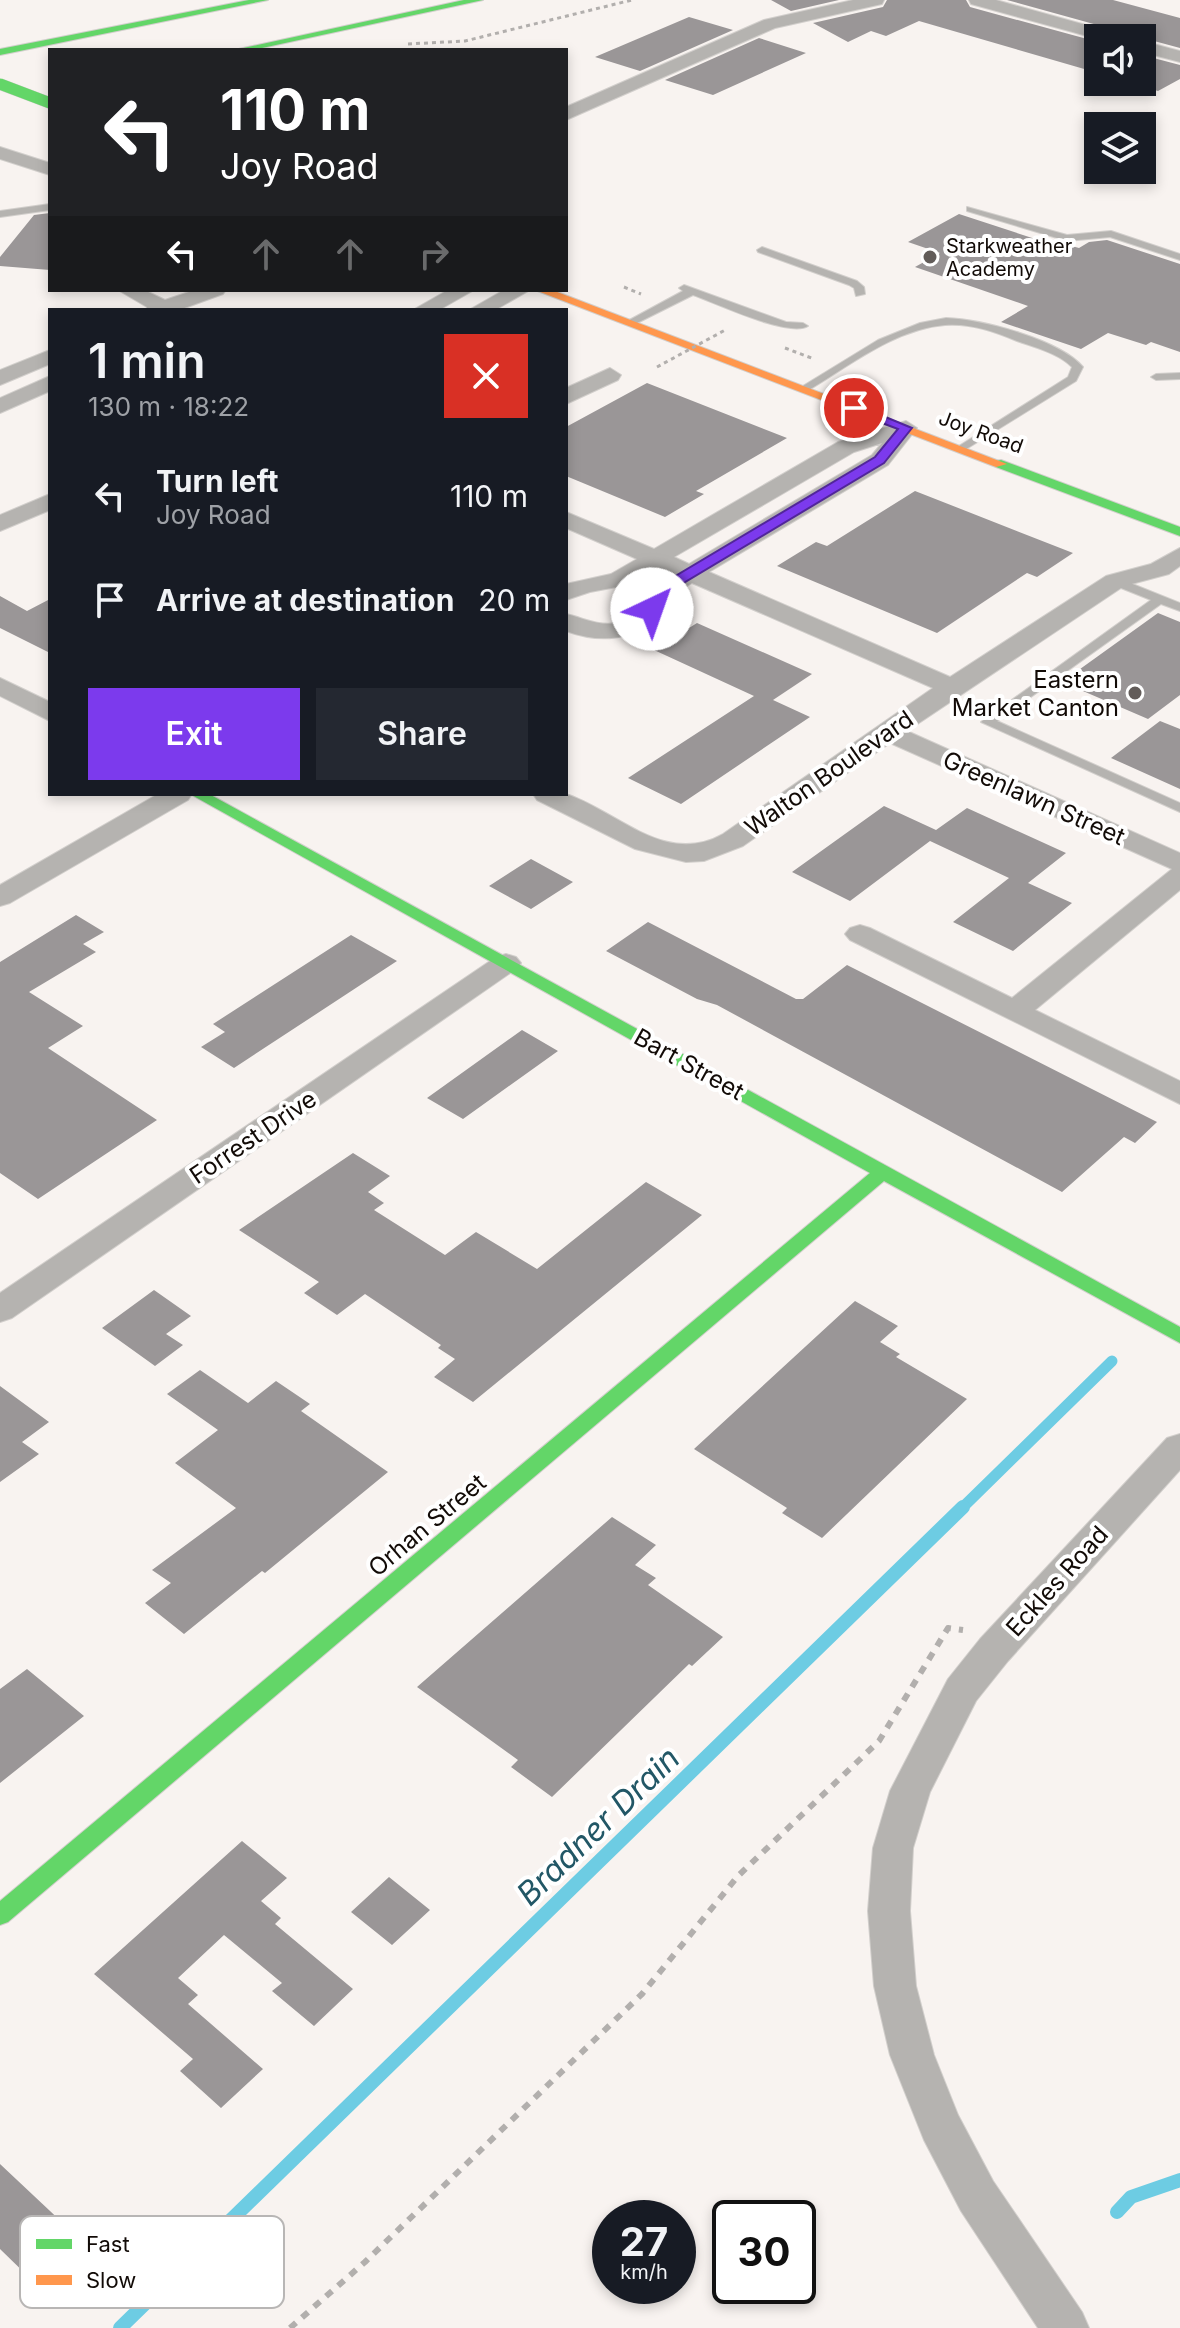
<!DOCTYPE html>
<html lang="en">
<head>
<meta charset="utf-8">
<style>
  :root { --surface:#171b24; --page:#242831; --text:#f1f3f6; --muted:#9ea1a6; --accent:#7c3aed }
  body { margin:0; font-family:Inter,sans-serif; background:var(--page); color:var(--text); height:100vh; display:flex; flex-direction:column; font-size:30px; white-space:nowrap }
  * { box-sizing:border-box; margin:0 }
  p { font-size:26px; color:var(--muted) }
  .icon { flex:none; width:44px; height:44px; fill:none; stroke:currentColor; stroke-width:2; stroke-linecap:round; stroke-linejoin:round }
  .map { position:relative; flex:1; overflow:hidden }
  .panel { position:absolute; left:48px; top:308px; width:520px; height:488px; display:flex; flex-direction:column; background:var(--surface); border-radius:0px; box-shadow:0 4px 12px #0003 }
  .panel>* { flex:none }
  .banner { position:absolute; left:48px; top:48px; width:520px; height:244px; border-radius:0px; box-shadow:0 4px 12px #0003; background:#202124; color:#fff; overflow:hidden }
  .controls { position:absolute; left:1084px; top:24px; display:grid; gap:16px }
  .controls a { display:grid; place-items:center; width:72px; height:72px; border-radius:0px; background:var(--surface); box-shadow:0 4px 12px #0003; font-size:40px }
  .speed { position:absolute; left:592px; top:2200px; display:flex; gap:16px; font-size:40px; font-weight:700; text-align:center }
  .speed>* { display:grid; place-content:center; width:104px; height:104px; border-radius:50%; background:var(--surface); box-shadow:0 4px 12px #0003; line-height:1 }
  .speed small { font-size:20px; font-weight:400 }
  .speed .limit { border:4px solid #111; border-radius:12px; background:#fff; color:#111 }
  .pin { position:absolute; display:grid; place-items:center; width:68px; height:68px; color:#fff; margin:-34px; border:4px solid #fff; border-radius:50%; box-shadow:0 2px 8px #0007 }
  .me { position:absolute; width:88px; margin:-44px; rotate:42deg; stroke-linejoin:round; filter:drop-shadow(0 0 6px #0008) }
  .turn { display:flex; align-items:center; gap:28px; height:168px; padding:0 40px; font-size:36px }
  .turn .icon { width:104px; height:104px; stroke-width:2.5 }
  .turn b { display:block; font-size:56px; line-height:68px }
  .lanes { display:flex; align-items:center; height:76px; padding:0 40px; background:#0003; justify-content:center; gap:40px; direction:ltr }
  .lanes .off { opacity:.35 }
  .round { display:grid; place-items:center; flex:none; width:84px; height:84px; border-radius:0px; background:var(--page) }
  .head { display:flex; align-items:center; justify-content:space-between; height:136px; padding:0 40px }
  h1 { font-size:48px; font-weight:600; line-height:60px }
  .button { display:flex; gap:16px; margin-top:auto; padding:16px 40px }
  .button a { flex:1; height:92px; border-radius:0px; background:var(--accent); color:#fff; font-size:32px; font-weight:600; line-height:92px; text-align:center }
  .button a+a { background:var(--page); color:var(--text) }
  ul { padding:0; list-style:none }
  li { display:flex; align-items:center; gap:24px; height:104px; padding:0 40px }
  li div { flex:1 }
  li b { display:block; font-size:30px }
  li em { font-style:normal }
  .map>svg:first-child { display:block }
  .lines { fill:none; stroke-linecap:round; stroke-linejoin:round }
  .stream-far1 { stroke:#6dcce3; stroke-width:11 }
  .stream { stroke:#6dcce3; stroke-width:14 }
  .building { fill:#9a9697 }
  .lane-casing { stroke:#d2cfcc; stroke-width:2 }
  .street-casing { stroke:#d2cfcc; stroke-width:2 }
  .fast-casing { stroke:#d2cfcc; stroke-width:2 }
  .slow-casing { stroke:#d2cfcc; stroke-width:2 }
  .path-far1 { stroke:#b2afad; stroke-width:3; stroke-dasharray:4 4; stroke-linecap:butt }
  .path { stroke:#b2afad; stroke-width:6; stroke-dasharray:8 8; stroke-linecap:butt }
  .lane { fill:#b5b3b0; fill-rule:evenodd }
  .street { fill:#b5b3b0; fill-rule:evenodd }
  .fast { fill:#63d668; fill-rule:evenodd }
  .slow { fill:#ff974d; fill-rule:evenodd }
  .fast-bridge-casing { stroke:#d2cfcc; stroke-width:12; stroke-linecap:butt }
  .path-bridge { stroke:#b2afad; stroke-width:3; stroke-dasharray:4 4; stroke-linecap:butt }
  .fast-bridge { stroke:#63d668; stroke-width:11 }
  .route { fill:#7c3aed; stroke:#51269a; stroke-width:2 }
  .poi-dot { fill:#625c59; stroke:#fff; stroke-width:3 }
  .labels { text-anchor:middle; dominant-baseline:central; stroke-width:8; stroke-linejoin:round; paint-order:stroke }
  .far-poi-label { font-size:20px; fill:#120b07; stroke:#fff; text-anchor:start }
  .far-street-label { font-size:20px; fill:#120b07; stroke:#fff }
  .poi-label { font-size:24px; fill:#120b07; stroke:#fff; text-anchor:end }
  .street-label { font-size:24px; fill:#120b07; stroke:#fff }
  .near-water-label { font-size:32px; font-style:italic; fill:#225766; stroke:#fff }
  .key { fill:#fff; stroke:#b8b6b5; stroke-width:2 }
  .key-label { font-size:22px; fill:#120b07 }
</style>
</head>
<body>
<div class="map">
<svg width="1180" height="2328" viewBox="0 0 1180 2328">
  <rect width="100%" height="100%" fill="#f8f3f0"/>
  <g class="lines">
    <path class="stream-far1" d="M961,1509L1112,1361"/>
    <path class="stream" d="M1117,2212L1131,2197L1180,2180
      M120,2328L963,1507"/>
  </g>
  <path class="building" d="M771,0H839L791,11Z
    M887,0H966L970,7L1098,42V73L919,21L886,36L871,31L848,42L813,23L883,7Z
    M1007,0H1113L1180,18V48L1143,38H1124L1119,31Z
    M689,17L733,30L640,71L595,57Z
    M759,38L806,53L713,95L665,80Z
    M1142,55L1180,65V79L1158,91L1128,82H1142Z
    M50,213V270L0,266V257L34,215Z
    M959,214L1063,248L1068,245L1079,248L1089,242L1107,240L1180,264V352L1151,342L1146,345L1108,333L1081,349L1001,322L1028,306L915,267L940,253L908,242Z
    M647,383L787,438L696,491L704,494L665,517L566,476V427Z
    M915,491L1073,553L1037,577L1027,573L937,633L777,566L816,542L827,546Z
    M0,596L27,611L50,599V653L0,628Z
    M1158,613L1180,622V695L1148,719L1062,682Z
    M697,623L812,674L773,700L810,717L681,804L628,778L754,696L654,650Z
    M1160,721L1180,729V789L1111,758Z
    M884,806L936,830L967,808L1066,853L1028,883L1072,903L1013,951L953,922L1009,878L930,841L850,901L792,872Z
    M531,859L573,882L531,909L489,886Z
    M76,915L104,932L83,944L96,952L29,992L83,1026L48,1048L157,1120L38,1199L0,1173V962Z
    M648,922L796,999H803L847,965L1157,1122L1135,1143L1124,1137L1062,1192L717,1005L697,999L606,951Z
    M351,935L397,961L234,1068L201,1047L225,1032L213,1024Z
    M522,1030L558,1051L463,1119L427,1098Z
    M353,1153L390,1176L368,1192L384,1203L374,1210L445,1255L476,1232L537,1269L646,1182L702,1215L473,1402L434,1377L455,1359L438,1348L441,1345L365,1294L337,1315L304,1293L319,1282L239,1230Z
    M154,1290L191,1316L166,1334L183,1345L155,1366L102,1328Z
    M855,1301L898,1326L880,1342L900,1354L896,1357L967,1399L822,1538L782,1513L787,1508L694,1449Z
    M200,1370L248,1403L276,1381L310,1404L301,1411L388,1472L265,1573L262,1571L184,1634L145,1603L171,1583L152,1570L236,1508L175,1463L218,1430L167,1394Z
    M0,1386L49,1422L22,1442L39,1454L0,1482Z
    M612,1517L656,1545L635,1565L656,1578L648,1585L723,1637L692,1666L689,1664L552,1797L511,1767L518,1760L417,1687Z
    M27,1669L84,1716L0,1783V1689Z
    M242,1841L287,1878L261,1901L281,1918L275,1924L353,1989L314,2026L272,1991L282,1983L224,1935L178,1978L198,1995L188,2004L263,2069L221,2108L180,2071L193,2059L94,1974Z
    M389,1877L430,1910L392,1945L351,1912Z
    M0,2164L83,2242L37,2285L0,2249Z"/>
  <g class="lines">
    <g class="lane-casing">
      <path id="lane" d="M50,204V210L0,217V211Z
        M967,207L1067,235L1111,231L1180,254V260L1110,237L1067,241L967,211Z
        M762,247L857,281L864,287L865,294L856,296L854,288L849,285L758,252L757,250Z
        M684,285L786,322L803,323L808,326C789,338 716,303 693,295L633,325L624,323L683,291L679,288Z
        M946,318C982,319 1060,340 1083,367L1076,381L963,451L959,450V446L1068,377L1072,367C1058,353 1036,348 1017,341C995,332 971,323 945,325C895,329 849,366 807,391L798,389L878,340L920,323Z
        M1180,373V379L1156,380L1151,377L1156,374Z
        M1115,577L1180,603V611L1161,604L997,721L1180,803V812L981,722L1151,600L1111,584V578Z"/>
    </g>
    <g class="street-casing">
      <path id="street" d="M853,0H884L882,4L775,28L566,120V107L764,20Z
        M969,0H996L1118,34L1121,38L1098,39L971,4Z
        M1142,41L1180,51V62L1142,52Z
        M0,147L50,163V175L0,159Z
        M118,290H144L165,300L195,290H226L223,294L179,310H146L147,307Z
        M448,290H474L439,310H413Z
        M504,290H530L495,310H469Z
        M50,350V364L0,385V370Z
        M610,368L621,375L618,380L566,404V388Z
        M50,376V391L0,413V398Z
        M906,421L917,428L888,465L709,572L950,677L1106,576L1151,564L1180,548V566L1169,574L1124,586L907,731L1180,853V890L1035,1010L1180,1081V1104L850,940L845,934L850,928L860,925L870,928L1012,998L1172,869L890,743L743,846L704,861L686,862L635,849L537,800L533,794C544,794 561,792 569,795C621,814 666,866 723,834L933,688L692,583L666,598L659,620C631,641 598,643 566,631V614C595,621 609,633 638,612C641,590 654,585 672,574L657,567L627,585L590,592L566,600V584L611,574L637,559L566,528V512L654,549L838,442ZM882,443L872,455L689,564L674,557L854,452Z
        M50,494V510L0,531V515Z
        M0,678L50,702V721L0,696Z
        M158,794H192L188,800L10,903L0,906V885Z
        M506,954L516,957L521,963L516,969L12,1318L0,1322V1293L496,957Z
        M1180,1434V1470L1008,1661L976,1701L930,1792L913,1848L910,1911L916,1986L934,2055L958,2115L993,2181L1082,2312L1089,2328H1038L961,2211L924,2140L890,2055L874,1986L868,1911L873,1848L890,1791L948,1679L980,1639L1167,1438Z"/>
    </g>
    <g class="fast-casing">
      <path id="fast" d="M249,0H268L0,55V49Z
        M464,0H483L253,50H234Z
        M1001,460L1180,527V536L996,467V461Z
        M190,794H209L1180,1327V1343L884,1181L8,1922L0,1925V1901L870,1173Z"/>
    </g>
    <g class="slow-casing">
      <path id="slow" d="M535,290H552L1007,464L996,467Z"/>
    </g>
    <path class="path-far1" d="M408,44L465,41L632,0
      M624,287L641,294
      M785,348L814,359"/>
    <path class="path" d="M290,2328L365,2262L642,1994L738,1876L879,1741L948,1628L963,1630"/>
    <use href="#lane" class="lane"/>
    <use href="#street" class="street"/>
    <use href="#fast" class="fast"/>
    <use href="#slow" class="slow"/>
    <g class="fast-bridge-casing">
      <path id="fast-bridge" d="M0,84L50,103"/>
    </g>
    <path class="path-bridge" d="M657,367L727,329"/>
    <use href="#fast-bridge" class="fast-bridge"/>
  </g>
  <path class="route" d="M854,404L912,428L884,463L662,596L657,612H647L645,599L652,590L875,457L898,429L850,411V406Z"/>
  <g class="poi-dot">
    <circle cx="930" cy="257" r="8"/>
    <circle cx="1135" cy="693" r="8"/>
  </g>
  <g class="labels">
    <g class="far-poi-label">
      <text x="946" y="246">Starkweather<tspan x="946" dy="23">Academy</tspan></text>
    </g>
    <g class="far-street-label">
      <text transform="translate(981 432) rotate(20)">Joy Road</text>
    </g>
    <g class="poi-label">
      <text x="1119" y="679">Eastern<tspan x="1119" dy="28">Market Canton</tspan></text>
    </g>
    <g class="street-label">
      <text transform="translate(829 773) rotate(-35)">Walton Boulevard</text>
      <text transform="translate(1034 798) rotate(24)">Greenlawn Street</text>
      <text transform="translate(689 1064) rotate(29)">Bart Street</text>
      <text transform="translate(253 1137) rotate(-34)">Forrest Drive</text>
      <text transform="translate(427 1525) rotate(-40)">Orhan Street</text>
      <text transform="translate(1057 1581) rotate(-48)">Eckles Road</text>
    </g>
    <g class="near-water-label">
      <text transform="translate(598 1826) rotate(-44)">Bradner Drain</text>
    </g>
  </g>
  <rect x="20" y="2216" width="264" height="92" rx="12" class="key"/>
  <rect x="36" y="2239" width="36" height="10" fill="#63d668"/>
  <rect x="36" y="2275" width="36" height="10" fill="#ff974d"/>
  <g class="key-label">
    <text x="86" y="2252">Fast</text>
    <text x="86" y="2288">Slow</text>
  </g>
</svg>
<div class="controls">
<a><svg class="icon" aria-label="sound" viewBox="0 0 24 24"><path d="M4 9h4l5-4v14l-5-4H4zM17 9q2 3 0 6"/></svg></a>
<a><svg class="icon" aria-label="layers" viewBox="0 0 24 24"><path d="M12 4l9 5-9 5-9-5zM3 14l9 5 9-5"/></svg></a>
</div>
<div class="speed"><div>27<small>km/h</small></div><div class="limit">30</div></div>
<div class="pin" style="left:854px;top:408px;background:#d93025"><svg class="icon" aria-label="arrive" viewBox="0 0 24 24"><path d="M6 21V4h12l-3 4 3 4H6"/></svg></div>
<svg class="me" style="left:652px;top:609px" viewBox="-20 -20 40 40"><circle r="19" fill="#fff"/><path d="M0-13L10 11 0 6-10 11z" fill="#7c3aed"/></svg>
<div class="banner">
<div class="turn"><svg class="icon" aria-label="left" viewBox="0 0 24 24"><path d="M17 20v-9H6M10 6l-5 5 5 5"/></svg><div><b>110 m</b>Joy Road</div></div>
<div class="lanes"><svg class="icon" aria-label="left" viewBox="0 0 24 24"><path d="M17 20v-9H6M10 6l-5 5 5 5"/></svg><svg class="icon off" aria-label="ahead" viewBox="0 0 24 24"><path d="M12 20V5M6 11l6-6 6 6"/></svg><svg class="icon off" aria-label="ahead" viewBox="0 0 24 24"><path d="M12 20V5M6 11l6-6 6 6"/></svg><svg class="icon off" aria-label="right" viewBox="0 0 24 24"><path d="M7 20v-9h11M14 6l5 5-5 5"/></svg></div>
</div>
<section class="panel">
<div class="head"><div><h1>1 min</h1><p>130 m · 18:22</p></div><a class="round" style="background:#d93025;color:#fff"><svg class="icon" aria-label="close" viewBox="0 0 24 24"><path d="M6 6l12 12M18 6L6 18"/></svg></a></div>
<ul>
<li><svg class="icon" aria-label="left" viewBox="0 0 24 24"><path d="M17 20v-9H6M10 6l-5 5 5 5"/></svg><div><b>Turn left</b><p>Joy Road</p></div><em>110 m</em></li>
<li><svg class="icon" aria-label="arrive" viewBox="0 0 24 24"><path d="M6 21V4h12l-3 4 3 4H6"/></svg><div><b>Arrive at destination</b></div><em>20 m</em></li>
</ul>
<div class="button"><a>Exit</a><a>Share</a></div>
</section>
</div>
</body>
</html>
